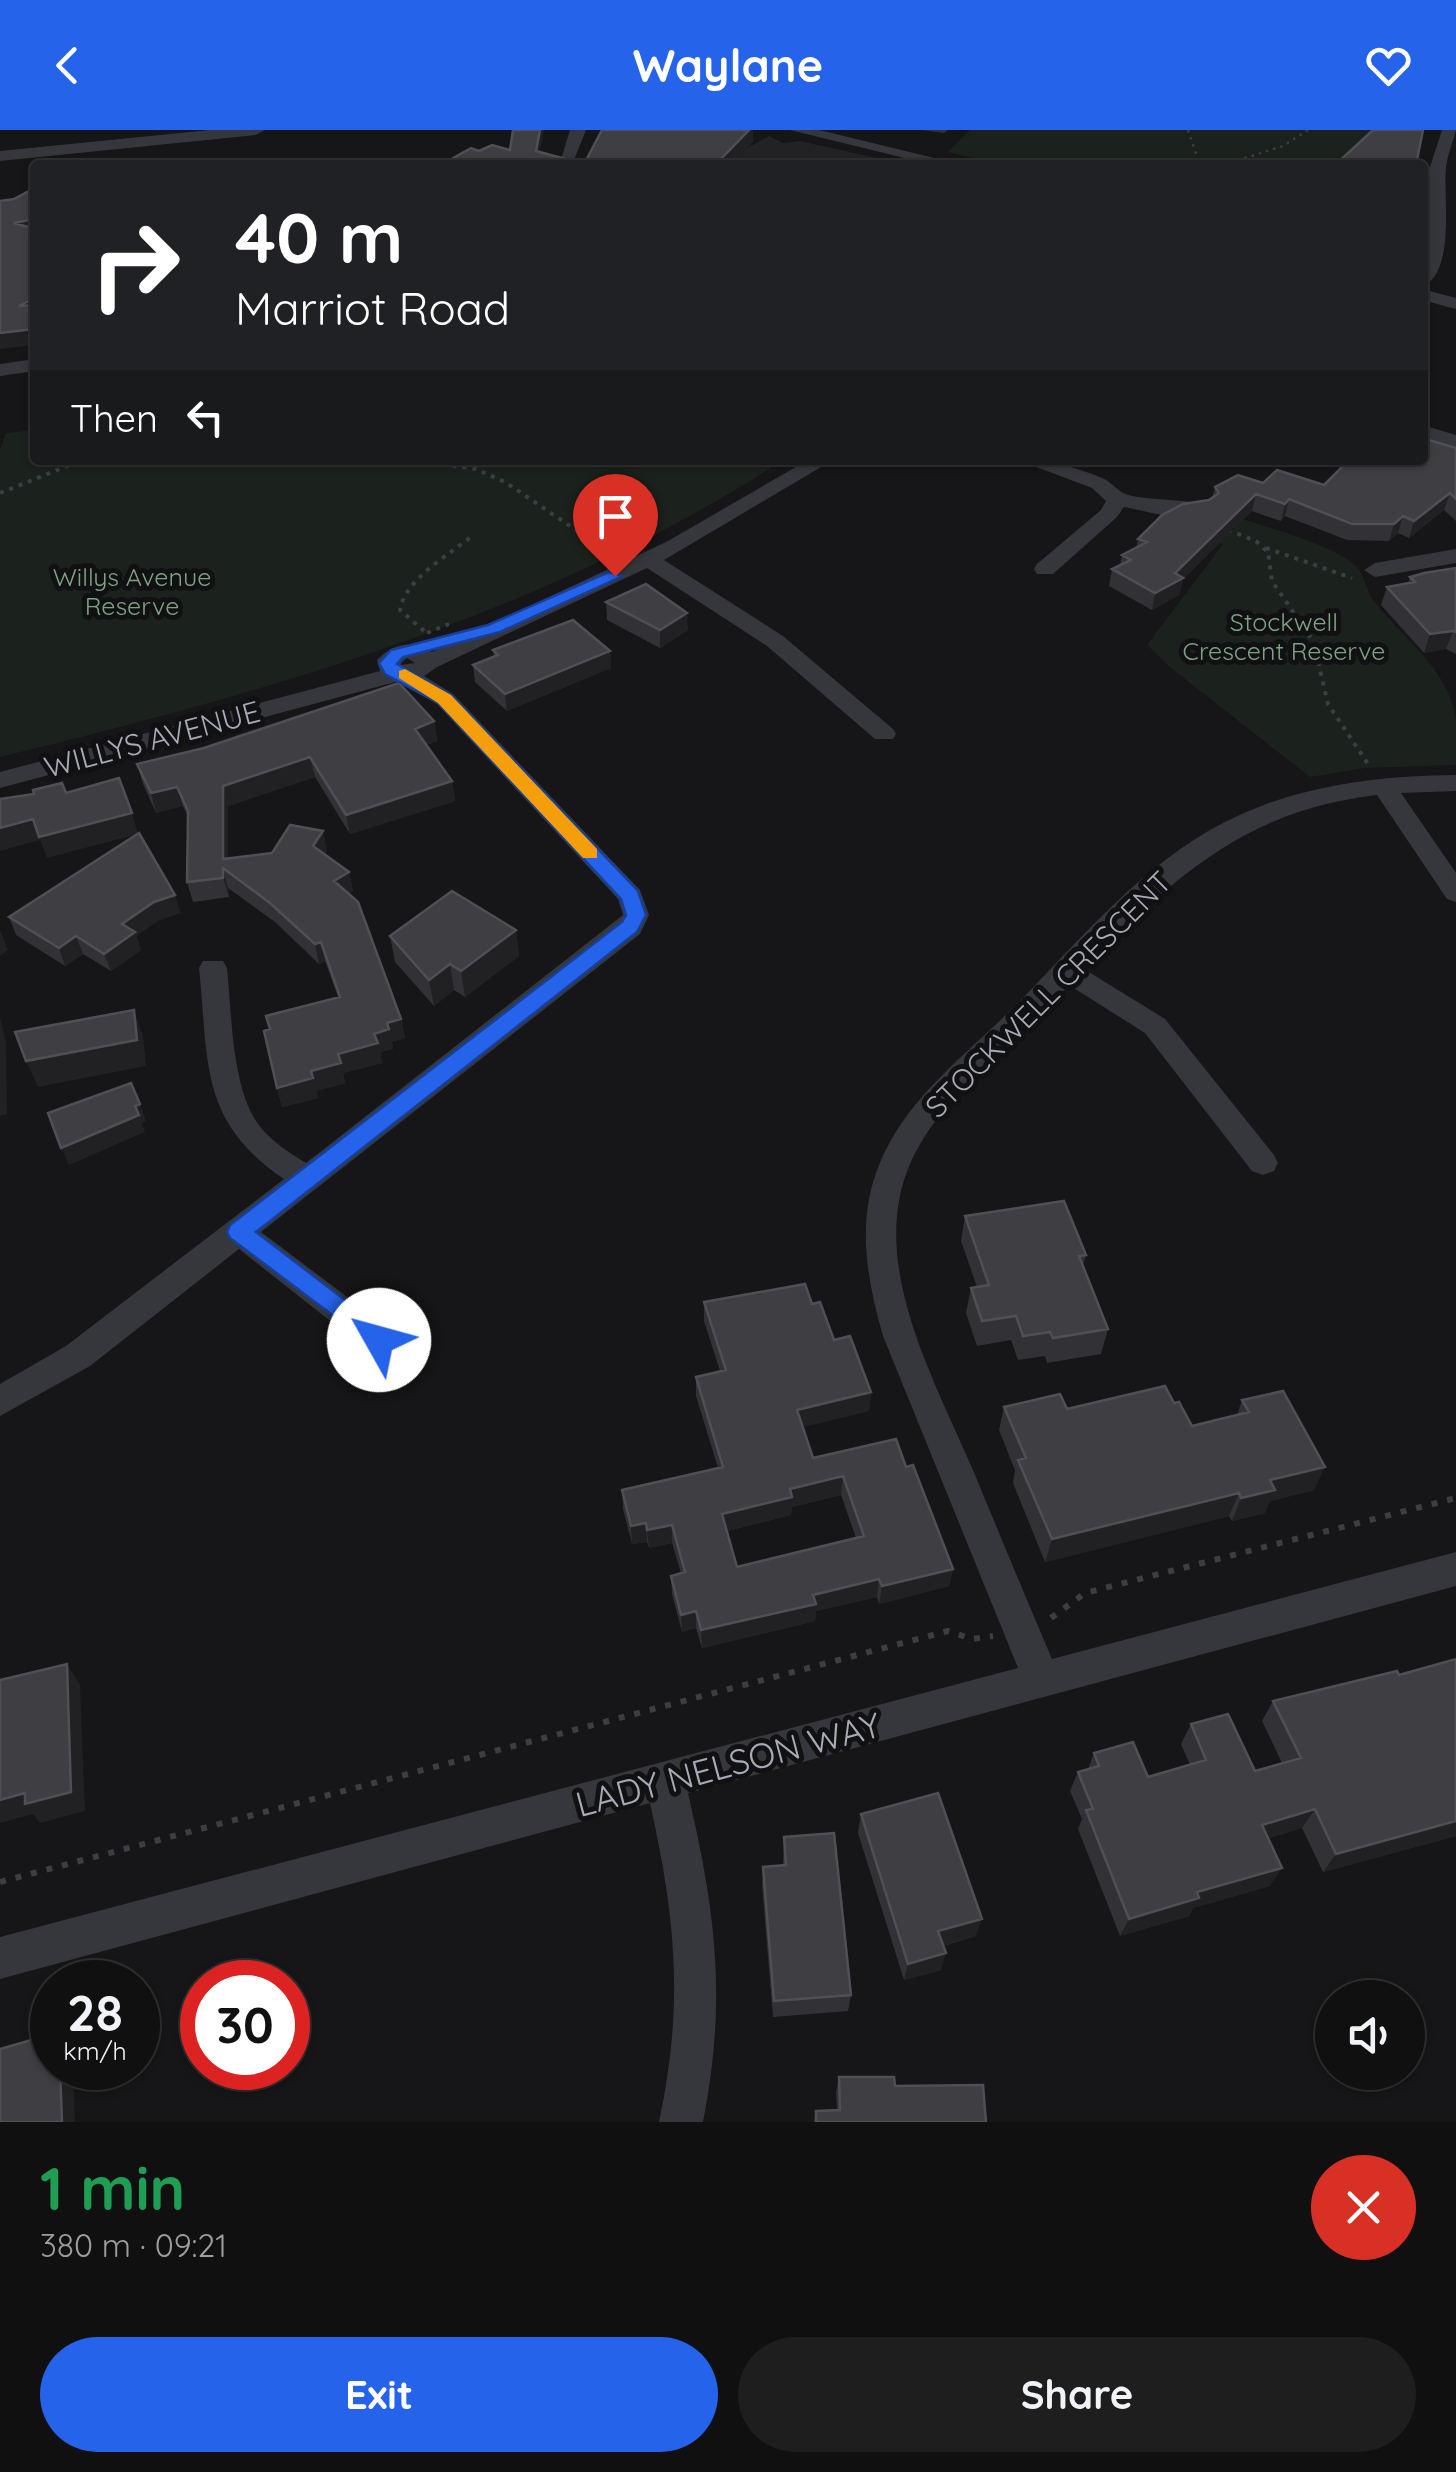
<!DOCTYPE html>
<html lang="en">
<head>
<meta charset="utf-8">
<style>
  :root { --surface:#101011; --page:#1e1e1f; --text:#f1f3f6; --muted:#9c9d9f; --line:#303031; --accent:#2563eb }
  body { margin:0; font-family:Quicksand,sans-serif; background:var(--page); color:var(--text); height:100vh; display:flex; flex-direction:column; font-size:38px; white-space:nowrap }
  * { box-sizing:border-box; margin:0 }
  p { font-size:32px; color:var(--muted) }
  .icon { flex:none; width:55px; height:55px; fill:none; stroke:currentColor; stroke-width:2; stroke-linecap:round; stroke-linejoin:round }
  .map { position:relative; height:1992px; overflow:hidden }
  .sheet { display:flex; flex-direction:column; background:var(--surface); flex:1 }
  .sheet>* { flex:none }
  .hud { position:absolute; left:30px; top:30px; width:1398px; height:305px; border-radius:10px; box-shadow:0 2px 8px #0004,0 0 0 2px var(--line); background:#202124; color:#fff; overflow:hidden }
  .buttons { position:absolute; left:1315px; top:1850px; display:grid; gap:20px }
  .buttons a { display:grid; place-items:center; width:110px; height:110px; border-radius:50%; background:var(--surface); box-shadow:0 2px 8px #0004,0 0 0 2px var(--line); font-size:50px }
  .speed { position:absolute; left:30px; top:1830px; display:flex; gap:20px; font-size:50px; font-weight:700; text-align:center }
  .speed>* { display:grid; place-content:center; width:130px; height:130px; border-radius:50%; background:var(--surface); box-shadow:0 2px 8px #0004,0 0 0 2px var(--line); line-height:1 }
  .speed small { font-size:25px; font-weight:400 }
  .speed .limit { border:15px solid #d22; background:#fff; color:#111 }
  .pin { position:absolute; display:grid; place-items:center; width:85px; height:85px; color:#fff; margin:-102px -42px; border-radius:50% 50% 50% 0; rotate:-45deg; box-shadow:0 0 10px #0007 }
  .pin .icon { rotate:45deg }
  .me { position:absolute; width:110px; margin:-55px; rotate:308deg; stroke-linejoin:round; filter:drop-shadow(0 0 8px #0008) }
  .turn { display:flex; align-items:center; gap:35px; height:210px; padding:0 40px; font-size:45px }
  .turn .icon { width:130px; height:130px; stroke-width:2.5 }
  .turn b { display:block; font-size:70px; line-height:85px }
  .then { display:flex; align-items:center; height:95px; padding:0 40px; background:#0003; gap:20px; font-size:38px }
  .round { display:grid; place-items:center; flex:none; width:105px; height:105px; border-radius:52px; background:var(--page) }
  .summary { display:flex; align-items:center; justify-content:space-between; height:170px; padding:0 40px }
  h1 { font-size:60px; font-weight:800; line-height:75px; color:#1e9e55 }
  .primary-button { display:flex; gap:20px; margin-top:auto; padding:20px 40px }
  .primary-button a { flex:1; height:115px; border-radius:60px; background:var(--accent); color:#fff; font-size:40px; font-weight:800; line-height:115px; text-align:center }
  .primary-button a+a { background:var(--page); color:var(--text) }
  header { display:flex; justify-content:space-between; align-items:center; height:130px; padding:0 40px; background:var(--accent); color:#fff; font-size:45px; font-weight:800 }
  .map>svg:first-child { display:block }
  .built { fill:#222124 }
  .green { fill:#1b221d }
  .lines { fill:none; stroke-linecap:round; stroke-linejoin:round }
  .path-far2 { stroke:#3c3e43; stroke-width:2.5; stroke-dasharray:2.5 5; stroke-linecap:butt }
  .path-far1 { stroke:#3c3e43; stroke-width:4; stroke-dasharray:4 6; stroke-linecap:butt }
  .path { stroke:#3c3e43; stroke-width:6; stroke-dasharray:6 10; stroke-linecap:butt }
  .minor { fill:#36373c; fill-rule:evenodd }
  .wall { fill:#323135; fill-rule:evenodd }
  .shaded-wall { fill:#212023 }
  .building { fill:#3e3e43; stroke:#4f4f55; stroke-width:2.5; fill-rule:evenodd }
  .route { fill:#2563eb; stroke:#184099; stroke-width:2.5 }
  .slow { fill:#f59e0b }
  .labels { text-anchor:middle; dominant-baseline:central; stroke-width:10; stroke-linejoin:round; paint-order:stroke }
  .far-park-label { font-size:25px; fill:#7ea283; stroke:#111012 }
  .street-label { font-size:30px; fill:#a7abb7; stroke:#111012 }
  .near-street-label { font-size:35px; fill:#a7abb7; stroke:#111012 }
</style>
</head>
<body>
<header><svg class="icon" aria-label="back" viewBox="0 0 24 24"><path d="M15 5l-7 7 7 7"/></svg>Waylane<svg class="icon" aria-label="heart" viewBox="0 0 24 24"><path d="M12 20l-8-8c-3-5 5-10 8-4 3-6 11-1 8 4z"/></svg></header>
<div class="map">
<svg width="1456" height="1992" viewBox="0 0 1456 1992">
  <rect width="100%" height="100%" fill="#161517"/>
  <path class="built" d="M769,6L783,13L800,11L908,35H716Z"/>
  <path class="green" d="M970,0H1377L1342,35H1001L948,22Z
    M35,300V330H783C553,481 266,563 0,627V320L6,303Z
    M1217,381C1257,395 1303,405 1340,425C1371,442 1360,453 1374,471C1402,507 1450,541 1456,589C1456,604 1456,620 1456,635L1365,638L1310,647L1171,538L1147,515L1223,414L1155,390Z"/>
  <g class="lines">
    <path class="path-far2" d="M1188,0L1200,35
      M1223,35L1283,16L1308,0"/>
    <path class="path-far1" d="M413,330L476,339L505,352L610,423
      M0,363L82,330
      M1228,400L1256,411L1268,422L1272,451L1313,511L1328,574L1370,637
      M1266,418L1352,448
      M424,501L400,480C405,449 449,425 472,406
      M427,503L449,494"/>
    <path class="path" d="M1051,1488L1085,1463L1456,1368
      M0,1752L948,1501L972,1509L993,1506"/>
    <path class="minor" d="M210,0H264L256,5L0,31V21Z
      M570,0H586L572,35H555L562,26Z
      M790,0H819L963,35H933Z
      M1442,0H1456C1453,13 1447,25 1446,38C1443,68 1456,142 1422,157L1429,94L1430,37Z
      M1422,159L1456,168V179L1422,170Z
      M35,229V241L0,246V234Z
      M1422,295L1456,305V318L1422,308Z
      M808,330H833L664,430L783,506L893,599L896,604L893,609H875L767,516L647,438L437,537L424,546L453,564L640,760L649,785L640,804L261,1102L391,1200L396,1210L391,1220L379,1224L367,1220L239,1119L90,1236L0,1286V1254L66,1216L284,1049C198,991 209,931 199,838L203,831H223L227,838C232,884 231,963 262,999C274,1013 290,1023 306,1033L623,785L618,769L437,574L399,551L0,658V642L380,541L377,530C392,514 413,509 432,522L668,411ZM407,528L415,533L401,535V533Z
      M1018,330C1047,330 1074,336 1102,348C1112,352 1118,362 1128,365C1148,371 1199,368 1212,379C1192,396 1148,381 1124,377L1117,387L1053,444H1037L1034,439L1037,434L1101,380L1106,371L1092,358Z
      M1456,419V433L1375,447L1364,440L1375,433Z
      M1456,645V661L1401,663L1456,743V772L1447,769L1377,665C1246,680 1172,748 1084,839L1165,889L1274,1025L1278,1033L1274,1041L1263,1045L1252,1041L1145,903L1069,855C1020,907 955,954 919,1016C859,1119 932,1244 973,1340C999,1403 1025,1466 1052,1529L1456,1422V1456L688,1663C716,1784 727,1869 703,1992H659C684,1874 676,1790 650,1673L0,1849V1807L1018,1538L883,1206C867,1150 856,1091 879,1035C906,968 966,925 1016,875C1080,810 1144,732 1227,691C1298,655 1378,646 1456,645Z"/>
  </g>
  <path class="wall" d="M922,0H948L944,3Z
    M1456,318V391L1444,380L1409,408L1398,403L1389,411L1347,410L1285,386L1281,391L1252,381L1183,449L1179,465L1152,480L1109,456L1112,439L1120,435L1122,425L1136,418L1138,409L1209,370L1212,368L1215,357L1263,353L1324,355Z
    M1456,438V524L1446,519L1424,523L1381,475L1387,457L1408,453L1410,447Z
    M606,472L688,500L660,518L607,490Z
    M493,520L610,521L611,538L507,581L475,552L473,535L494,527Z
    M434,591L437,611L426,615L452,651L455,671L350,704L315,647L228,676V728L327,720L325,724L349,742L353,761L349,764L401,889L405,908L392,912L393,919L380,922L382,933L343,943L345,953L316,961L318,968L282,977L277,958L270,899L338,867L325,831L319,834L275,792L228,758L229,767L193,772L187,752L188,688L183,676L156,683L143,654L137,634Z
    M175,765L180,783L159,790L136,806L141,820L111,841L83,824L65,836L16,805L9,787Z
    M516,800L519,826L465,867L454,860L434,876L395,832L390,806Z
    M965,1086L1086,1125L1083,1135L1108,1199L1101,1224L1047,1233L1045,1226L1018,1230L1011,1210L977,1216L966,1183L971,1158L977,1157L961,1111Z
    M704,1172L812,1174L834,1210L871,1262L869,1281L802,1297L813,1328L906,1337L953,1439L949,1456L879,1474L877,1467L816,1481L815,1491L702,1518L696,1498L682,1502L672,1464L671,1446L681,1443L672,1413L649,1418L647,1412L632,1414L623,1379L622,1360L718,1338L696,1266V1247L720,1241L704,1191ZM841,1365L856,1408L737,1437L727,1401L791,1385L792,1377Z
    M1242,1270L1314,1360L1270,1371L1265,1383L1232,1391L1229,1386L1045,1432L1013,1353L1015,1340L999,1300L1004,1277L1067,1279L1174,1273L1192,1296L1237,1285Z
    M1456,1529V1706L1323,1742L1302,1698L1269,1708L1270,1756L1193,1778L1189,1786L1120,1806L1078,1699L1082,1689L1070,1661L1078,1642L1088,1639L1094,1623L1148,1647L1190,1635L1181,1614L1191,1594L1255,1641L1282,1633L1262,1591L1273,1571L1399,1545Z
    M861,1684L976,1806L943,1816L941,1840L904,1850L858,1703Z
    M784,1707L851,1865L848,1881L773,1887L762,1755L763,1737L783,1735Z
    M839,1947L986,1992H814L816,1981L837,1980L836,1962Z"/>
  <path class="shaded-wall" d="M540,0H544L537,35L536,21Z
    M749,0H753V12L731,35H715Z
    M35,89V122L14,93Z
    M35,199V215L0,219V203Z
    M1450,363L1444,380L1409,408L1414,391Z
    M1256,364L1252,381L1183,449L1179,465L1152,480L1155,463Z
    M1289,369L1285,386L1281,391L1285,374Z
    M1403,386L1398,403L1389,411L1394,394Z
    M687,483L688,500L660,518V500Z
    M1453,501L1446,519L1424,523L1430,504Z
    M610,521L611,538L507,581L505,564Z
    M434,591L437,611L418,618L415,599Z
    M310,627L315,647L228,676V742L223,729V656Z
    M452,651L455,671L350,704L346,685Z
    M177,657L183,676L156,683L151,663Z
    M132,683L138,704L47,728L40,710L0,721V698L33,689Z
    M323,701L327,720L318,736L313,716Z
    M223,738L228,758L229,767L223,748Z
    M349,742L353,761L339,770L334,751Z
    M175,765L180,783L159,790L136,806L141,820L111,841L104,824L122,794L154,772Z
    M0,800L8,820L0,826Z
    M516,800L519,826L465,867L461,841Z
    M76,806L83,824L65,836L59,818Z
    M321,812L325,831L319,834L315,814Z
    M450,834L454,860L434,876L429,850Z
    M134,880L143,906L146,936L38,957L26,931Z
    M0,888L6,912L7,984L0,986Z
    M401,889L405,908L392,912L393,919L380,922L382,933L343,943L345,953L316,961L318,968L282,977L277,958L311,941L374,904L387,893Z
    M140,974L146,991L142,993L145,1002L69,1035L61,1018Z
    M871,1262L869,1281L796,1299L797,1280Z
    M1325,1337L1314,1360L1270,1371L1265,1383L1232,1391L1241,1368L1270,1350Z
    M843,1346L841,1365L792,1377L791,1385L722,1402V1384L790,1359Z
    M1239,1363L1229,1386L1045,1432L1052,1409Z
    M646,1393L647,1412L632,1414L631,1396Z
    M672,1395V1413L649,1418L647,1400Z
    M953,1439L949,1456L879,1474L882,1456Z
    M879,1449L877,1467L816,1481L815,1491L702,1518L701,1500L813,1465Z
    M696,1481V1498L682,1502L681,1485Z
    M67,1534L80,1555L85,1681L40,1693L33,1684L0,1693V1670Z
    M1315,1679L1302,1698L1251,1714L1262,1695Z
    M1456,1691V1706L1323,1742L1336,1724Z
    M1282,1738L1270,1756L1193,1778L1189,1786L1120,1806L1129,1789L1197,1762Z
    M982,1789L976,1806L934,1818L938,1801Z
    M946,1823L941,1840L904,1850L908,1834Z
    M35,1909L48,1922L35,1921Z
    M60,1938H73L75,1992H62Z"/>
  <path class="building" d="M513,0H540L536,21L584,34L602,0H749L715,35H390V32H446L471,18L479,21L492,15L510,20Z
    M1373,0H1423L1416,35H1335Z
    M804,31L798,35H779Z
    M27,62L35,63V89L14,93L35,99V104L30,107L35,108V168L19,176L35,175V199L0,203V71L14,69Z
    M1422,308L1456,318V369L1450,363L1414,391L1403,386L1394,394H1352L1289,369L1285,374L1256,364L1175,443L1183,448L1155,463L1112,439L1131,430L1122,425L1147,412L1138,409L1162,385L1183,374L1209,370L1219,363L1215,357L1238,345L1263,353L1277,340L1324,355L1349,330H1422Z
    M1456,438V502L1453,501L1430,504L1387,457L1415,452L1410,447L1424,443Z
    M646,454L687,483L660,500L606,472Z
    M573,490L610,521L505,564L473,535L498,525L493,520Z
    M399,553L434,591L415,599L452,651L346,685L310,627L223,656V729L272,723L290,695L323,701L313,716L349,742L334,751L358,772L401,889L387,893L389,899L374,904L378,913L338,924L341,933L311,941L313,948L277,958L264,901L270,899L266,886L340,867L321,812L315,814L270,773L223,738V748L187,752L188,681L177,657L151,663L137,634L204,618Z
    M119,648L132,683L39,707L33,689L0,698V669L34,664L33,660L62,653L66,663Z
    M139,703L175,765L154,772L122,794L135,802L104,824L76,806L59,818L9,787Z
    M452,761L516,800L461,841L450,834L429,850L390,806Z
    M134,880L137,910L26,931L15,902Z
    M131,953L140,974L135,976L139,985L61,1018L48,983Z
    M1064,1071L1086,1125L1079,1126L1108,1199L1053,1208L1050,1202L1023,1206L1016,1186L982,1191L971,1158L989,1155L965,1086Z
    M805,1154L812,1174L820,1172L834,1210L850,1206L871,1262L797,1280L813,1328L896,1309L906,1337L913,1335L953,1439L882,1456L879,1449L813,1465L816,1474L701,1500L696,1481L681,1485L671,1446L685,1442L672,1395L647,1400L646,1393L631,1396L622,1360L723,1337L696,1247L726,1240L704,1172ZM843,1346L864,1406L737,1437L722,1384L792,1367L790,1359Z
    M1165,1256L1174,1273L1179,1272L1192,1296L1249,1282L1242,1270L1283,1261L1325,1337L1270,1350L1275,1360L1241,1368L1239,1363L1052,1409L1018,1330L1026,1328L1004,1277L1060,1264L1067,1279Z
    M1456,1529V1691L1336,1724L1315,1679L1262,1695L1282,1738L1197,1762L1199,1768L1129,1789L1086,1680L1093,1679L1078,1642L1099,1636L1094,1623L1133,1612L1148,1647L1206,1630L1191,1594L1228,1584L1255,1641L1301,1628L1273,1571L1397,1541L1399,1545Z
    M67,1534L71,1662L25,1674V1663L0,1670V1550Z
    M938,1663L982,1789L938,1801L946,1823L908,1834L861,1684Z
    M834,1703L851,1865L774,1871L763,1737L786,1735L784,1707Z
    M35,1909V1921L52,1916V1938H60L62,1992H0V1919Z
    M839,1947H894L895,1956L983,1955L986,1992H816V1981L840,1980Z"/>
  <path class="route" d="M609,442L623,446L500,502L403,527L397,534L451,565L638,761L646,785L637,802L256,1102L388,1203L392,1210L388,1217L379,1220L230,1108L227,1102L230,1095L622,792L626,785L621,769L438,573L385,544L379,533L391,520L488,495Z"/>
  <path class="slow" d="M405,539L451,565L597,719V728H583L438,573L399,548V541Z"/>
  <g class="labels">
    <g class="far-park-label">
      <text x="132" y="446">Willys Avenue<tspan x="132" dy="29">Reserve</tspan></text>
      <text x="1284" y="491">Stockwell<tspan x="1284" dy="29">Crescent Reserve</tspan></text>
    </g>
    <g class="street-label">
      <text transform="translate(152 609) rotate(-15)">WILLYS AVENUE</text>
      <text transform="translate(1048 864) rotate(-45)">STOCKWELL CRESCENT</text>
    </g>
    <g class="near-street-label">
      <text transform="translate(728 1634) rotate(-15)">LADY NELSON WAY</text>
    </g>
  </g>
</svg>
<div class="buttons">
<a><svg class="icon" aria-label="sound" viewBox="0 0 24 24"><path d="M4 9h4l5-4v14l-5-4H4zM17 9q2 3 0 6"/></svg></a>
</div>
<div class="speed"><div>28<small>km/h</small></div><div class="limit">30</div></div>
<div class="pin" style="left:615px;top:446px;background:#d93025"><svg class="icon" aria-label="arrive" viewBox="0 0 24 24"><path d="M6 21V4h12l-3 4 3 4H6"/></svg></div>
<svg class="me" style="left:379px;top:1210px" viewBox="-20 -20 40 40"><circle r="19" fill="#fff"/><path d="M0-13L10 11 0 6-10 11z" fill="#2563eb"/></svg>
<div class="hud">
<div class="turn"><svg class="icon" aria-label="right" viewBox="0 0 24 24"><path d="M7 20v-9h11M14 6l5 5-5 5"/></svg><div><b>40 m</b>Marriot Road</div></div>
<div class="then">Then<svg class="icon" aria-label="left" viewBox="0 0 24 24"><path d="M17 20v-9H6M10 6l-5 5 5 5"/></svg></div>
</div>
</div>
<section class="sheet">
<div class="summary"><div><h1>1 min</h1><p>380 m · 09:21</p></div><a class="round" style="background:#d93025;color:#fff"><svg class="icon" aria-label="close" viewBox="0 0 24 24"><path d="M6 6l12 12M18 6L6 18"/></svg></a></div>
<div class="primary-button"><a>Exit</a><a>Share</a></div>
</section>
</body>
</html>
